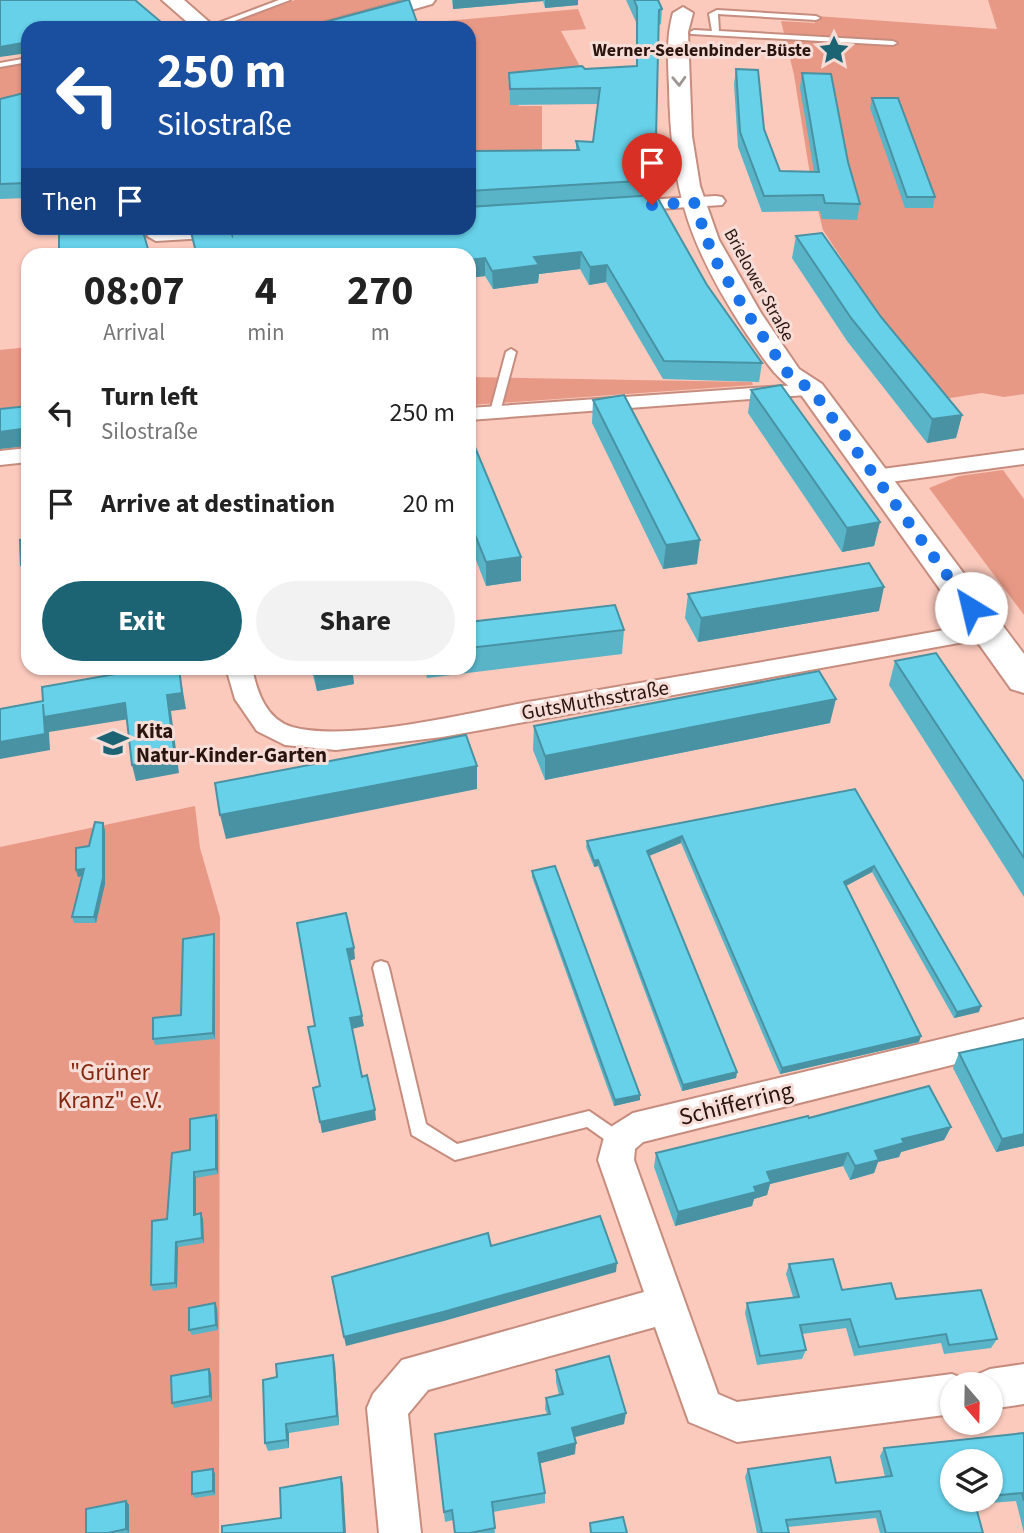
<!DOCTYPE html>
<html lang="en">
<head>
<meta charset="utf-8">
<style>
  :root { --surface:#fff; --page:#f2f2f2; --text:#222; --muted:#767676; --accent:#1c6473 }
  body { margin:0; font-family:"Source Sans 3",sans-serif; background:var(--page); color:var(--text); height:100vh; display:flex; flex-direction:column; font-size:26px; white-space:nowrap }
  * { box-sizing:border-box; margin:0 }
  p { font-size:23px; color:var(--muted) }
  .icon { flex:none; width:38px; height:38px; fill:none; stroke:currentColor; stroke-width:2; stroke-linecap:round; stroke-linejoin:round }
  .map { position:relative; flex:1; overflow:hidden }
  .details { position:absolute; left:21px; top:248px; width:455px; height:427px; display:flex; flex-direction:column; background:var(--surface); border-radius:21px; box-shadow:0 2px 5px #0004 }
  .details>* { flex:none }
  .top-card { position:absolute; left:21px; top:21px; width:455px; height:214px; border-radius:21px; box-shadow:0 2px 5px #0004; background:#1a4fa0; color:#fff; overflow:hidden }
  .needle { width:46px; rotate:160deg }
  .buttons { position:absolute; left:940px; top:1372px; display:grid; gap:14px }
  .buttons a { display:grid; place-items:center; width:63px; height:63px; border-radius:50%; background:var(--surface); box-shadow:0 2px 5px #0004; font-size:35px }
  .pin { position:absolute; display:grid; place-items:center; width:60px; height:60px; color:#fff; margin:-72px -30px; border-radius:50% 50% 50% 0; rotate:-45deg; box-shadow:0 0 7px #0007 }
  .pin .icon { rotate:45deg }
  .me { position:absolute; width:77px; margin:-38px; rotate:324deg; stroke-linejoin:round; filter:drop-shadow(0 0 5px #0008) }
  .turn { display:flex; align-items:center; gap:24px; height:147px; padding:0 21px; font-size:32px }
  .turn .icon { width:91px; height:91px; stroke-width:2.5 }
  .turn b { display:block; font-size:49px; line-height:60px }
  .then { display:flex; align-items:center; height:66px; padding:0 21px; background:#0003; gap:14px; font-size:26px }
  .eta { display:flex; justify-content:space-evenly; align-items:center; height:119px; text-align:center }
  .eta b { font-size:42px; font-weight:700; line-height:49px }
  .button { display:flex; gap:14px; margin-top:auto; padding:14px 21px }
  .button a { flex:1; height:80px; border-radius:42px; background:var(--accent); color:#fff; font-size:28px; font-weight:700; line-height:80px; text-align:center }
  .button a+a { background:var(--page); color:var(--text) }
  ul { padding:0; list-style:none }
  li { display:flex; align-items:center; gap:21px; height:91px; padding:0 21px }
  li div { flex:1 }
  li b { display:block; font-size:26px }
  li em { font-style:normal }
  .map>svg:first-child { display:block }
  .green { fill:#e79985 }
  .lines { fill:none; stroke-linecap:round; stroke-linejoin:round }
  .service-casing { stroke:#c68d7e; stroke-width:4 }
  .minor-casing { stroke:#c68d7e; stroke-width:4 }
  .secondary-casing { stroke:#c68d7e; stroke-width:4 }
  .service { fill:#fff; fill-rule:evenodd }
  .minor { fill:#fff; fill-rule:evenodd }
  .secondary { fill:#fff; fill-rule:evenodd }
  .wall { fill:#59b4c8; fill-rule:evenodd }
  .shaded-wall { fill:#4892a3 }
  .building { fill:#67d1e9; stroke:#4892a3; stroke-width:2 }
  .oneway { stroke:#9f9593 }
  .route { stroke:#1a73e8; stroke-width:12; stroke-dasharray:0 21.6 }
  .labels { text-anchor:middle; dominant-baseline:central; stroke-width:6; stroke-linejoin:round; paint-order:stroke }
  .far-poi-label { font-size:18px; font-weight:bold; fill:#29140f; stroke:#f7ddd7; text-anchor:end }
  .far-street-label { font-size:18px; fill:#29140f; stroke:#f7ddd7 }
  .street-label { font-size:21px; fill:#29140f; stroke:#f7ddd7 }
  .poi-label { font-size:21px; font-weight:bold; fill:#29140f; stroke:#f7ddd7; text-anchor:start }
  .near-park-label { font-size:24px; fill:#85270f; stroke:#f7ddd7 }
  .near-street-label { font-size:24px; fill:#29140f; stroke:#f7ddd7 }
</style>
</head>
<body>
<div class="map">
<svg width="1024" height="1533" viewBox="0 0 1024 1533">
  <rect width="100%" height="100%" fill="#fbcabd"/>
  <path class="green" d="M295,0H396L355,12L360,15L305,28H218Z
    M988,0H1024V394L1004,397L982,393L944,399L889,331L823,230L812,187L794,75L781,21L815,23L816,16L997,29Z
    M578,9L586,29L561,31L583,72L508,81L519,106H542V158L469,159V28H438L435,22Z
    M28,63V101L0,109V67Z
    M28,347V417L0,420V350Z
    M469,377L752,382L753,385L471,405Z
    M1003,470L1024,499V615L929,488L959,476Z
    M195,806L200,848L220,917L219,1533H0V847Z"/>
  <g class="lines">
    <g class="service-casing">
      <path id="service" d="M279,0H290L216,28H205Z
        M717,10L816,16L820,18L816,20L718,14L719,31L893,41L897,43L893,45L691,34L690,32L694,30L712,31L709,14Z
        M28,58V62L0,67V63Z
        M511,349L516,352L500,412L499,414H491L490,412L506,352Z
        M381,961L387,963L389,968L426,1124L457,1144L589,1111L624,1135L627,1141L624,1147L618,1149L587,1127L455,1160L412,1135L373,968L375,963Z"/>
    </g>
    <g class="minor-casing">
      <path id="minor" d="M716,196L722,197L725,201L722,205L624,211L615,206L624,201Z
        M205,228H296L287,233L156,241L147,236L156,231Z
        M812,384L819,386L823,390L819,394L469,420V408Z
        M28,448V462L0,465V451Z
        M1024,450V464L875,484L864,477L875,470Z
        M988,622L997,624L1001,630L997,636L442,737L336,750L285,745L257,731L235,699L226,668H252C257,692 266,719 292,727C350,743 472,712 534,701C685,675 837,650 988,622Z
        M1024,1019V1047L643,1142L635,1149L634,1160L718,1394L737,1402L952,1374L966,1380L968,1384H952V1414L737,1442L689,1422L655,1327L428,1390L408,1414L421,1533H379L367,1408L373,1394L402,1360L644,1292L598,1160L606,1130L633,1113Z
        M1024,1364V1404L990,1409V1384H972L976,1375L990,1369Z"/>
    </g>
    <g class="secondary-casing">
      <path id="secondary" d="M162,0H184L216,28H194Z
        M404,0H435L432,4L348,28H316L319,24Z
        M683,7L693,13L688,32L692,136L700,186L719,240L761,313L799,369L822,384L1024,654V693L1011,689L802,396C773,377 765,360 746,333C689,246 671,191 669,87C668,62 666,38 673,13Z"/>
    </g>
    <use href="#service" class="service"/>
    <use href="#minor" class="minor"/>
    <use href="#secondary" class="secondary"/>
  </g>
  <path class="wall" d="M452,0H578V5L545,8L543,1L453,9Z
    M626,0H658L662,9L661,24L659,25L654,195L707,285L762,363L759,382L663,379L606,282L589,285L580,269L539,274L538,283L493,289L485,276L469,278V256H196L190,228L232,235L469,228V151L576,150V141L593,142L598,104L510,105L509,73L636,66V22Z
    M736,69L764,129L780,171H814L800,88L802,73L848,162L860,204L857,220L822,219L820,211L762,212L738,147L734,84Z
    M28,92V198L0,199V99Z
    M872,98L935,197L933,208H905L870,108Z
    M796,236L881,317L962,415L956,438L927,443L847,341L792,258Z
    M751,390L880,522L874,546L842,552L748,413Z
    M593,400L697,564L663,569L592,423Z
    M469,433L521,557V581L486,586L469,542Z
    M688,594L879,611L698,642L685,618Z
    M469,622L624,630L622,654L427,678L425,668H469Z
    M895,661L1024,782V897L889,685Z
    M311,668H352L354,684L317,691Z
    M830,723L545,780L533,750L534,726Z
    M855,789L979,1012L954,1018L872,872L846,886L919,1042L780,1074L681,843L649,856L737,1072L736,1078L682,1091L598,866L594,867L586,847L587,841Z
    M105,830V884L96,923H74L72,917L82,876L78,877L76,870L89,846Z
    M532,871L640,1100L614,1106L532,877Z
    M214,934L215,940V1039L155,1045L153,1039L181,1015Z
    M1024,1039V1146L996,1152L953,1068L959,1053Z
    M216,1115L218,1121V1174L196,1178V1214L203,1219L204,1243L178,1247L177,1288L153,1291L151,1285L167,1219L190,1150Z
    M809,1118L951,1127L944,1140L901,1152L899,1157L878,1162L874,1173L850,1180L843,1166L770,1184L767,1195L754,1199L752,1206L675,1226L654,1167L656,1153Z
    M789,1264L842,1290L896,1299L997,1339L991,1348L944,1354L941,1343L854,1356L846,1328L802,1334L806,1350L802,1359L757,1365L745,1313L747,1303L793,1297L786,1274Z
    M217,1308L218,1330L192,1335L189,1330Z
    M335,1364L339,1425L289,1433V1448L268,1451L265,1443L277,1377Z
    M209,1369L211,1374L212,1401L174,1408L172,1403Z
    M556,1370L624,1424L575,1437V1454L540,1463L545,1493V1503L493,1512L495,1533H455L453,1520L445,1522L435,1434L547,1414L545,1409L546,1398L559,1395L556,1382Z
    M1024,1433V1533L1016,1501L975,1504L983,1533H880L876,1518L788,1527L789,1533H757L745,1477L748,1469L836,1483L885,1477L880,1456L884,1448ZM990,1461V1500H952Z
    M215,1474V1495L195,1498L192,1494Z
    M126,1501L129,1505V1533H86Z"/>
  <path class="shaded-wall" d="M453,0H543V1L453,9Z
    M545,0H578V5L545,8Z
    M161,22L162,28H121Z
    M28,42V53L0,57V47Z
    M581,252L580,269L539,274L538,283L493,289L492,271L534,257Z
    M485,258V276L469,278V260Z
    M607,265L606,282L589,285L590,267Z
    M962,415L956,438L927,443L932,419Z
    M28,428V446L0,449V432Z
    M880,522L874,546L842,552L847,528Z
    M700,540L697,564L663,569L666,545Z
    M521,557V581L486,586V562Z
    M28,564V581H26L21,565Z
    M884,587L879,611L698,642L701,618Z
    M179,668L186,709L171,711L179,773L136,781L132,765Z
    M313,668H352L354,684L317,691Z
    M836,699L830,723L545,780V756Z
    M125,703L129,719L49,732L50,750L0,759V742L43,704Z
    M477,766V789L226,839L220,815Z
    M103,823L105,830V884L96,923L94,917Z
    M682,836L681,843L646,857L647,851Z
    M598,860V866L594,867V861Z
    M874,866L872,872L842,888L844,882Z
    M84,869L86,875L78,877L76,870Z
    M214,934L215,940V1039L213,1033Z
    M354,948L355,959L349,961L347,949Z
    M981,1006L979,1012L954,1018L957,1012Z
    M362,1016L364,1026L352,1029L350,1018Z
    M921,1036L919,1042L780,1074L782,1068Z
    M737,1072L736,1078L682,1091L683,1085Z
    M640,1095V1100L614,1106L615,1100Z
    M375,1110L376,1120L322,1133L320,1122Z
    M216,1115L218,1121V1174L216,1169Z
    M951,1127L944,1140L901,1152L899,1157L878,1162L874,1173L850,1180L855,1166L875,1151L902,1139Z
    M1024,1134V1146L996,1152L1002,1139Z
    M848,1153L843,1166L770,1184L767,1195L754,1199L752,1206L675,1226L678,1212L767,1172Z
    M194,1172L196,1178V1220L194,1215Z
    M201,1213L203,1219L204,1243L202,1238Z
    M176,1242L178,1247L177,1288L175,1283Z
    M617,1263L616,1272L444,1321L346,1346L344,1337Z
    M215,1303L217,1308L218,1330L216,1325Z
    M333,1355L335,1364L339,1425L337,1416Z
    M209,1369L211,1374L212,1401L210,1396Z
    M626,1413L624,1424L571,1438L572,1428Z
    M286,1424L289,1433V1448L287,1440Z
    M576,1443L575,1454L538,1464V1453Z
    M213,1469L215,1474V1495L213,1491Z
    M341,1477L343,1484L346,1533H344Z
    M126,1501L129,1505V1533L126,1529Z"/>
  <path class="building" d="M0,0H135L161,22L121,28H28V42L0,47Z
    M407,0H409L419,28H303Z
    M634,0H658L662,9L659,10L655,180L469,191V151L579,150L576,141L593,142L600,88L510,89L509,73L582,66L585,69L637,66V7Z
    M736,69L758,70L764,129L780,171L819,172L802,73L831,74L848,162L860,204L825,203L823,195L764,196L740,132Z
    M28,92V183L0,184V99Z
    M872,98H898L935,197H907Z
    M656,195L707,285L762,363L664,361L607,265L590,267L581,252L534,257L539,265L492,271L485,258L469,260V256H197L190,228H228L232,235V228H469V207Z
    M59,228H142L150,256H59Z
    M822,233L881,317L962,415L932,419L851,318L796,236Z
    M781,385L880,522L847,528L751,390Z
    M624,395L700,540L666,545L593,400Z
    M28,406V428L0,432V409Z
    M469,433L521,557L486,562L469,520Z
    M28,539V564L21,565L20,540Z
    M869,563L884,587L701,618L688,594Z
    M615,605L624,630L469,648V622Z
    M936,653L1024,782V858L895,661Z
    M149,668H179L182,693L167,695L175,757L132,765L125,703L44,717L43,704L45,734L0,742V709L43,701L42,687Z
    M819,671L836,699L545,756L534,726Z
    M466,735L477,766L220,815L215,783Z
    M855,789L981,1006L957,1012L874,866L844,882L921,1036L782,1068L682,836L647,851L737,1072L683,1085L598,860L594,861L587,841Z
    M95,822L103,823V878L94,917H72L84,869L76,870V848L89,846Z
    M555,866L640,1095L615,1100L532,871Z
    M346,913L354,948L347,949L362,1016L350,1018L362,1077L367,1075L375,1110L320,1122L313,1088L320,1086L308,1027L315,1026L297,923Z
    M214,934L213,1033L153,1039V1018L181,1015L183,939Z
    M1024,1039V1134L1002,1139L959,1053Z
    M929,1086L951,1127L902,1139L904,1143L875,1151L879,1160L855,1166L848,1153L767,1172L771,1182L754,1187L756,1192L678,1212L656,1153L808,1116L809,1118Z
    M216,1115V1169L194,1172V1215L201,1213L202,1238L176,1242L175,1283L151,1285L152,1221L167,1219L172,1153L190,1150V1119Z
    M600,1216L617,1263L443,1312L344,1337L332,1277L488,1233L491,1246Z
    M833,1259L842,1290L891,1283L896,1299L981,1290L997,1339L949,1345L946,1334L859,1347L850,1319L800,1325L806,1350L760,1356L747,1303L799,1297L789,1264Z
    M215,1303L216,1325L189,1330V1308Z
    M333,1355L337,1416L286,1424L287,1440L265,1443L263,1380L277,1377L276,1364Z
    M609,1356L626,1413L572,1428L576,1443L538,1453L545,1493L492,1502L495,1528L470,1533H455L452,1510L444,1512L435,1434L550,1414L546,1398L563,1394L556,1370Z
    M209,1369L210,1396L172,1403L171,1376Z
    M1024,1433V1501L1022,1493L990,1496V1461H952V1500H974L983,1533H886L880,1511L786,1520L789,1533H762L748,1469L830,1457L836,1483L892,1476L884,1448Z
    M213,1469V1491L192,1494V1472Z
    M341,1477L344,1533H222V1526L281,1518L280,1488Z
    M126,1501V1529L108,1533H86V1509Z
    M623,1517L627,1533H591L590,1523Z"/>
  <defs><path id="oneway-chevron" d="M-2-3.5L2.5 0L-2 3.5" fill="none" stroke-width="1.6" stroke-linecap="round" stroke-linejoin="round" transform="scale(1.75)"/></defs>
  <use class="oneway" href="#oneway-chevron" transform="translate(679 81) rotate(88)"/>
  <g class="lines">
    <path class="route" d="M652,205L694,202L713,256L747,313L789,375L812,390L971,608"/>
  </g>
  <defs>
    <g id="sight-bare" transform="scale(2.415)"><path d="M0-6L1.8-2.2L6-1.7L2.9 1.2L3.7 5.4L0 3.3L-3.7 5.4L-2.9 1.2L-6-1.7L-1.8-2.2Z" fill="#1c6473" stroke="#f7ddd7" stroke-width="2.5" paint-order="stroke"/></g>
    <g id="school-bare" transform="scale(2.415)"><path d="M0-5L7-2L0 1L-7-2ZM-4 1L0 2.5L4 1V4Q0 6-4 4Z" fill="#1c6473" stroke="#f7ddd7" stroke-width="2.5" paint-order="stroke"/></g>
  </defs>
  <g fill-rule="evenodd">
    <use href="#sight-bare" x="834" y="50"/>
    <use href="#school-bare" x="113" y="743"/>
  </g>
  <g class="labels">
    <g class="far-poi-label">
      <text x="811" y="50">Werner-Seelenbinder-Büste</text>
    </g>
    <g class="far-street-label">
      <text transform="translate(759 285) rotate(61)">Brielower Straße</text>
    </g>
    <g class="street-label">
      <text transform="translate(595 700) rotate(-10)">GutsMuthsstraße</text>
    </g>
    <g class="poi-label">
      <text x="136" y="731">Kita<tspan x="136" dy="24">Natur-Kinder-Garten</tspan></text>
    </g>
    <g class="near-park-label">
      <text x="110" y="1072">"Grüner<tspan x="110" dy="28">Kranz" e.V.</tspan></text>
    </g>
    <g class="near-street-label">
      <text transform="translate(736 1104) rotate(-14)">Schifferring</text>
    </g>
  </g>
</svg>
<div class="buttons">
<a><svg class="needle" viewBox="-14 -14 28 28"><path d="M0-13l5 13h-10z" fill="#e53935"/><path d="M0 13l5-13h-10z" fill="#767676"/></svg></a>
<a><svg class="icon" aria-label="layers" viewBox="0 0 24 24"><path d="M12 4l9 5-9 5-9-5zM3 14l9 5 9-5"/></svg></a>
</div>
<div class="pin" style="left:652px;top:205px;background:#d93025"><svg class="icon" aria-label="arrive" viewBox="0 0 24 24"><path d="M6 21V4h12l-3 4 3 4H6"/></svg></div>
<svg class="me" style="left:971px;top:608px" viewBox="-20 -20 40 40"><circle r="19" fill="#fff"/><path d="M0-13L10 11 0 6-10 11z" fill="#1a73e8"/></svg>
<div class="top-card">
<div class="turn"><svg class="icon" aria-label="left" viewBox="0 0 24 24"><path d="M17 20v-9H6M10 6l-5 5 5 5"/></svg><div><b>250 m</b>Silostraße</div></div>
<div class="then">Then<svg class="icon" aria-label="arrive" viewBox="0 0 24 24"><path d="M6 21V4h12l-3 4 3 4H6"/></svg></div>
</div>
<section class="details">
<div class="eta">
<div><b>08:07</b><p>Arrival</p></div>
<div><b>4</b><p>min</p></div>
<div><b>270</b><p>m</p></div>
</div>
<ul>
<li><svg class="icon" aria-label="left" viewBox="0 0 24 24"><path d="M17 20v-9H6M10 6l-5 5 5 5"/></svg><div><b>Turn left</b><p>Silostraße</p></div><em>250 m</em></li>
<li><svg class="icon" aria-label="arrive" viewBox="0 0 24 24"><path d="M6 21V4h12l-3 4 3 4H6"/></svg><div><b>Arrive at destination</b></div><em>20 m</em></li>
</ul>
<div class="button"><a>Exit</a><a>Share</a></div>
</section>
</div>
</body>
</html>
